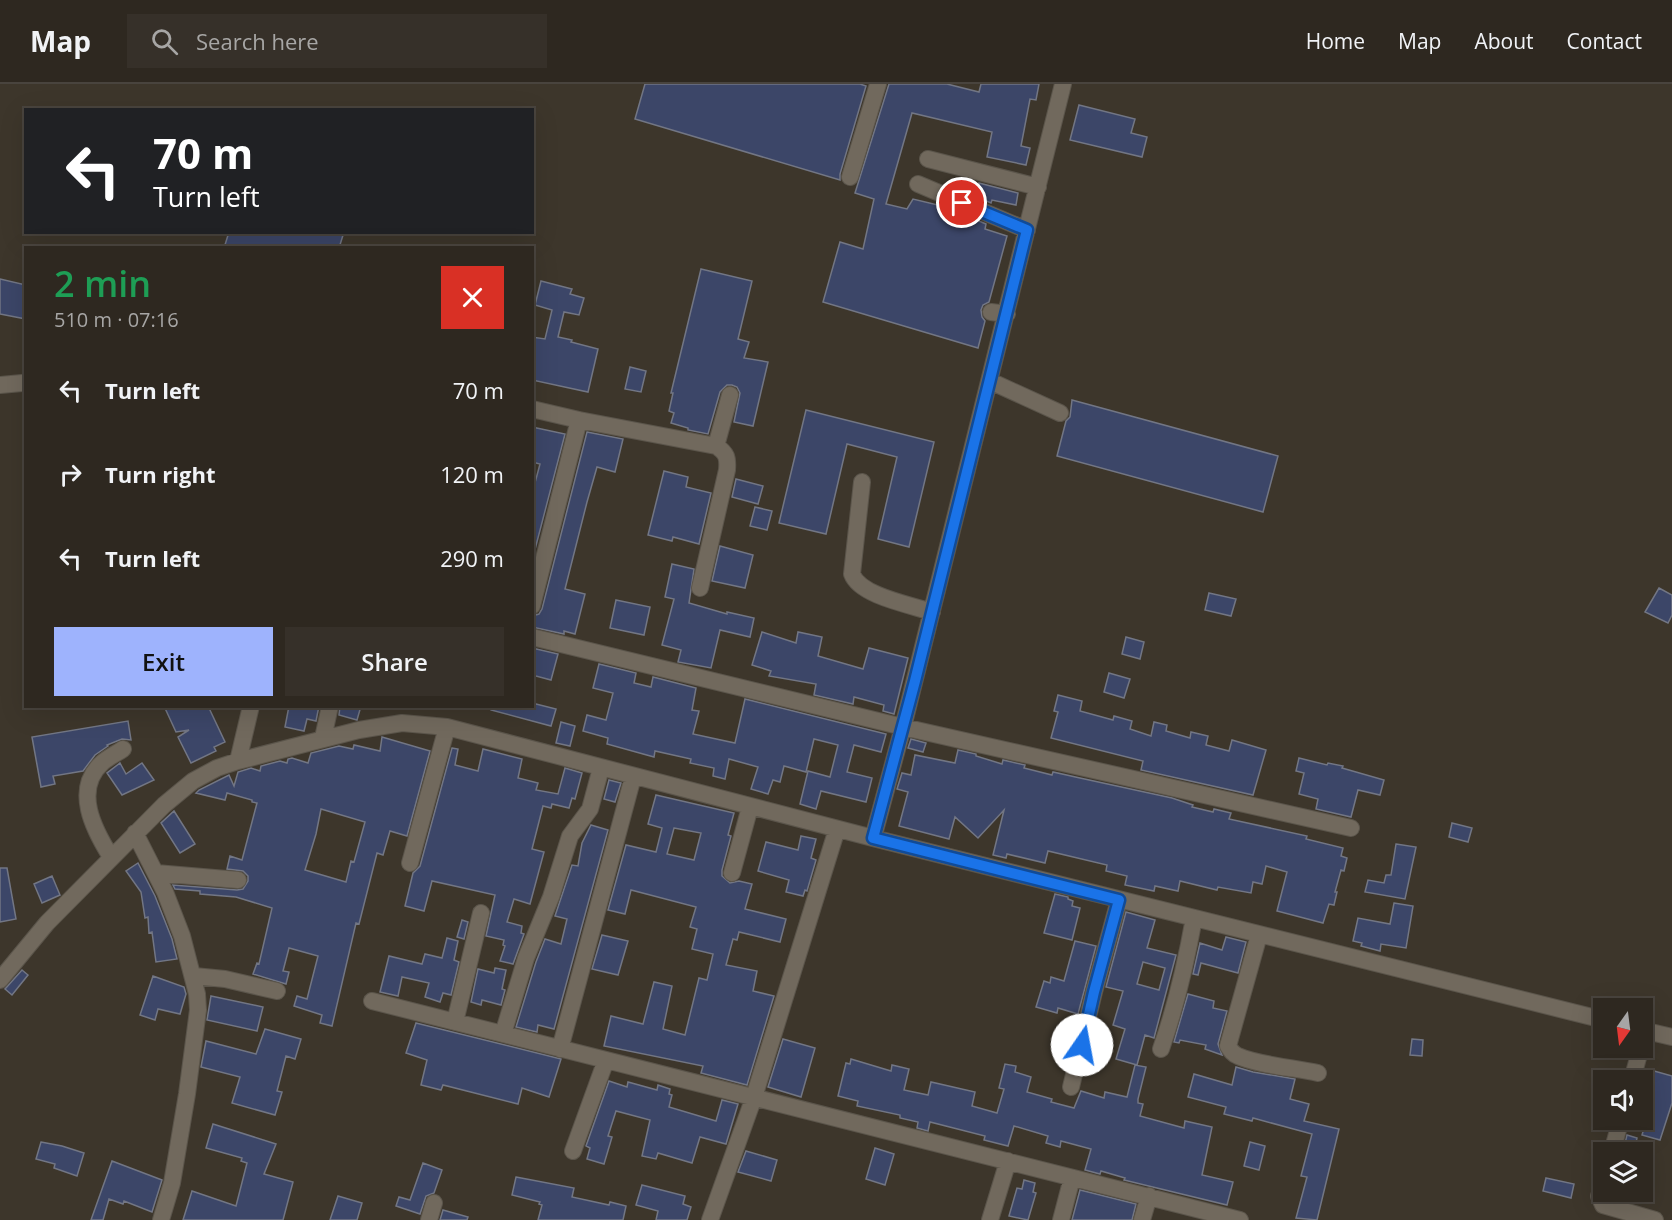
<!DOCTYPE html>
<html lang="en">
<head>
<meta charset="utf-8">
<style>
  :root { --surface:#2e2820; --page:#363029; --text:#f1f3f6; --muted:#a7a6a5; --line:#49443e; --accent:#9eb3fd }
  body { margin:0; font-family:"Open Sans",sans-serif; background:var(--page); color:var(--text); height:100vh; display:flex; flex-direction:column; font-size:22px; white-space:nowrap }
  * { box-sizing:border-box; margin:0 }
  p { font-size:20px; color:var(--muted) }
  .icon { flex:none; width:33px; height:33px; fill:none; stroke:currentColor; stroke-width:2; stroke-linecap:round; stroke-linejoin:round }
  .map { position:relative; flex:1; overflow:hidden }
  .sheet { position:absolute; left:24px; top:162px; width:510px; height:462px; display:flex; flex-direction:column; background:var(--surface); border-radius:0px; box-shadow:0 6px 24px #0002,0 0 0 2px var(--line) }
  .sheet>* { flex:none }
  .banner { position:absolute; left:24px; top:24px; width:510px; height:126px; border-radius:0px; box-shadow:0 6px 24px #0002,0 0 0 2px var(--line); background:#202124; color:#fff; overflow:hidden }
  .needle { width:39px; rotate:194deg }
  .fabs { position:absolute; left:1593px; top:914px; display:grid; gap:12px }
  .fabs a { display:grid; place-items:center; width:60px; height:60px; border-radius:0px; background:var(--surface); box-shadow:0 6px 24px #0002,0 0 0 2px var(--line); font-size:30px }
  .pin { position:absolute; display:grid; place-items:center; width:51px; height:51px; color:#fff; margin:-26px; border:3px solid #fff; border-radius:50%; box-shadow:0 2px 6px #0007 }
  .me { position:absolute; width:66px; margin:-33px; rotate:12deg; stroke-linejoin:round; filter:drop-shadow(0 0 4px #0008) }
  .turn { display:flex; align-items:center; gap:21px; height:126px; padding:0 30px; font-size:27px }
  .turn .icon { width:78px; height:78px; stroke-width:2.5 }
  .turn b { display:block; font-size:42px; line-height:51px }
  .round { display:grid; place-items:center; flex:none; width:63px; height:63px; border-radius:0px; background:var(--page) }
  .headline { display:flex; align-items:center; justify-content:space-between; height:102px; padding:0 30px }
  h1 { font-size:36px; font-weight:600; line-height:45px; color:#1e9e55 }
  .primary-button { display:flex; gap:12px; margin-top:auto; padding:12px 30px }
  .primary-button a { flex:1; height:69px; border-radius:0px; background:var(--accent); color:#111; font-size:24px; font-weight:600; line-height:69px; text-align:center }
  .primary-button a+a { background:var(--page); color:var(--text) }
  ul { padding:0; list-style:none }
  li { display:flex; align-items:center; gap:18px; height:84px; padding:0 30px }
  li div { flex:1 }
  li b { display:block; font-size:22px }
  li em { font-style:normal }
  header { display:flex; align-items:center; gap:36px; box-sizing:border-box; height:84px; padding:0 30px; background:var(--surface); border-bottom:2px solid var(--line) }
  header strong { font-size:28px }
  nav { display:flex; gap:33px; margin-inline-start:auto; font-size:21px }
  .search { width:420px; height:54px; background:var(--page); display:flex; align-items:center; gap:15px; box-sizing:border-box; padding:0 21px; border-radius:0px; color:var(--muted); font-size:22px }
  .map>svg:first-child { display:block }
  .building { fill:#3c4668; stroke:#727684; stroke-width:1.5; fill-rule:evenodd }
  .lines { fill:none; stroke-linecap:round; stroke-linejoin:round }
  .minor-casing { stroke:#5b554b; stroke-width:18 }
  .minor { stroke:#71695d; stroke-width:16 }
  .route-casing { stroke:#114b97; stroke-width:15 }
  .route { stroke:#1a73e8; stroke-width:10 }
</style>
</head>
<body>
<header>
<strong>Map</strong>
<div class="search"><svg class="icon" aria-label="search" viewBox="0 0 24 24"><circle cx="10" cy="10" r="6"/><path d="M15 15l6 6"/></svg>Search here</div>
<nav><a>Home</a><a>Map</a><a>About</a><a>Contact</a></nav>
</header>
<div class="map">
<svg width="1672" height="1136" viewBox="0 0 1672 1136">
  <rect width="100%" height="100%" fill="#3d362b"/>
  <path class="building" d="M645,0H860L866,2L840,90V96L635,35Z
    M889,0H947L979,8L981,0H1039L1036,16L1030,15L1021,62L1030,64L1026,81L987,73L992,48L912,29L886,120L907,125L913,115L946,123L986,140L985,145L1007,152L989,218L983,221L981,226L982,233L985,237L978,264L823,218L840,158L863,165L874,115L855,109Z
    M1079,21L1135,35L1131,49L1147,53L1142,73L1070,56Z
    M979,99L1018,109L1016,121L992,116L991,119L977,113Z
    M229,148H344L339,164H224Z
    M701,185L752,197L738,255L749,258L744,274L768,278L753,342L734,338L740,309L737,303L732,301H727L720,308L708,350L688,346V344L671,339L674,329L669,327L673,309H671Z
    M0,195L26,201V235L0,230Z
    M541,197L572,205L570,210L584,214L579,231L564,228L558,253L572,256L571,258L598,265L588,308L532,296V253L545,255L552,226L535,221Z
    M630,283L646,287L641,308L625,305Z
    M1072,316L1278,372L1263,428L1057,372L1066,337L1070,333Z
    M806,326L934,358L909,463L878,455L897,373L847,360L826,450L779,439Z
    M532,343L565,350L532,477V410L540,380L532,378Z
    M587,348L623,355L615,388L597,383L587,418L565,505L585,510L575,550L564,547V550L532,543V532L539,530L542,525Z
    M664,387L688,393L686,403L711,409L699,460L673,453L672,457L648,451Z
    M736,395L763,402L758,420L732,413Z
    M755,423L772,427L767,446L750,442Z
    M720,462L753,471L745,504L712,497Z
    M672,480L694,485L689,519L727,530V528L754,534L750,553L720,546L711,584L678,578L681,566L662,561L674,515L665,513Z
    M1659,504L1672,511V531L1668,539L1645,528Z
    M1209,509L1236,515L1231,532L1205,526Z
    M616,516L650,523L644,551L610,544Z
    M762,548L796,559L798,548L822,553L818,572L863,585L869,564L908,574L894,630L883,627L884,621L854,613L853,620L814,611L816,600L769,592L771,587L752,581Z
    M1126,553L1144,558L1140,575L1122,570Z
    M532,564L558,570L551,596L532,591Z
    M599,580L636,589L634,599L651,603L653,593L696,604L692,626L699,627L693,650L735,659L745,615L886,650L881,668L854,661L847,688L872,694L866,718L821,707L816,725L800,720L808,687L830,693L838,661L814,655L806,688L784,682L780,698L773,696L768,710L751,705L758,683L729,675L725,695L713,692L714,684L690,679L691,675L655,667L654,673L607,660L608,654L583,647L587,631L606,636L613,609L593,604Z
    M1109,589L1130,595L1124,614L1104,608Z
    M1058,611L1082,617L1080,627L1113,636L1114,632L1132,637L1130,645L1151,652L1154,638L1167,641L1166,647L1190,654L1191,648L1208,652L1206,661L1229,667L1232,656L1266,666L1253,711L1141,686L1143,677L1051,654L1058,628L1054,627Z
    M532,619L556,625L551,642L491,626V622H532Z
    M164,622H208L225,658L214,663L216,667L191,679L178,653L189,646L176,648Z
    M289,622H319L316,637L307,635L304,647L285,643Z
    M340,622H361L357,636L339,631Z
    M128,637L131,656L122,655L107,661L108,662L95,671L83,687L53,692L55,700L41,703L32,653Z
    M561,638L575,642L570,662L556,659Z
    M382,653L430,667L407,752L390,747L383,771L377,769L359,840L356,839L332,942L320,939L322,931L294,922L297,912L307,915L318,872L289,864L283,887L289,888L286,900L253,890L257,879L259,880L272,824L236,813L200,810V807L175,805L173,801L237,806L243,805L248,797V792L243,787L227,785L230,772L242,776L257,719L252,718V716L227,709L225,716L196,709L199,706L229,691L234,702L238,688L251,684L260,687L261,682L280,677L287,679L288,675L292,674L308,679L311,669L339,662L353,665L354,661L380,667ZM321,725L365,738L354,778L351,777L346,798L305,786L316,750Z
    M911,655L926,659L923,668L908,664Z
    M452,664L458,665L455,681L478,687L483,665L522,675L518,694L538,699L536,706L558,710L565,684L582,689L575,715L572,714L569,724L552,720L551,724L543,722L532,765L544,768L530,820L514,815L507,838L522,842L521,849L524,850L513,880L500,877L505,862L503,861L504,856L486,852L495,811L432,797L424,827L405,822L413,789L420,782Z
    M958,666L976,670V672L1002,680L1003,676L1025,681L1024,684L1052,691L1053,688L1080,694L1172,714L1193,721L1192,723L1213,728L1214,725L1231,729L1229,735L1307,752L1306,755L1343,764L1341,772L1347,774L1344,787L1341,786L1335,808H1337L1334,821L1329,820L1323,839L1277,827L1287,788L1266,782L1262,800L1253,798L1251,809L1218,803L1217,806L1180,797L1178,807L1155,802L1154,807L1125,801L1127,792L1106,787L1107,781L1048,767L1045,779L1007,770L1006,774L993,771L1004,726L978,754L955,733L949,755L899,742L908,708L897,705L902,689L911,691L915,671L955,679Z
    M1299,674L1327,681L1328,679L1343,682L1342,684L1384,696L1380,711L1358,706L1351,733L1316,725L1318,715L1299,710L1304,689L1296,687Z
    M120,679L126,690L142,679L154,696L122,711L107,689Z
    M609,696L621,699L615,718L604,715Z
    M656,711L734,729L728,751L731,752L722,786V792L730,799L739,797L752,800L745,825L786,835L780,858L739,848L737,856L733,855L726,881L757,887L753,907L774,912L747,1001L701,989L703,982L604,962L611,932L643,940L654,898L672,902L663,945L685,951L699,894L707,896L713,870L692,865L697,845L690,843L696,823L631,806L625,830L608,826L626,761L656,768L662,744L648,740ZM674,744L701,749L694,776L667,770Z
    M174,727L195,760L180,769L161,739Z
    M1452,739L1472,744L1468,758L1449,753Z
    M591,741L608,746L554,945L538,941L537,948L516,943L536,878L545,855L561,860L567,835L555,832L572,781L578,782L582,759Z
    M801,752L816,755L811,774L816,776L807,807L805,806L803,812L786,808L789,796L758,787L766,758L798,766Z
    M1396,760L1416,763L1405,815L1365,808L1368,796L1384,799L1386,791H1391Z
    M138,779L155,812L172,855L177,875L156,878L152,848L149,849L148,833L145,834L141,808L126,787Z
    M0,784H7L16,835L0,838Z
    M52,792L60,811L42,819L34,800Z
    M1055,810L1068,813V815L1073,817L1072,822L1080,824L1072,856L1044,849Z
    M1394,819L1413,822L1406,864L1381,860L1380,867L1361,862L1362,859L1353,857L1358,834L1390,840Z
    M1126,828L1155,836L1147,864L1176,871L1154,954L1145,951L1137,981L1116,975L1125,945L1113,941L1123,907L1106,903ZM1143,878L1165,884L1159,906L1137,900Z
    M462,836L468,838L464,855L457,853Z
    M602,851L628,857L618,891L592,885Z
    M1226,853L1246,858L1238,889L1201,879L1198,891L1193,890L1200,859L1222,866Z
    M447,854L458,857L454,876L459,878L451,911L443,909L440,918L425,913L429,899L402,893L398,912L380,908L389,872L422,880L425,870L442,874Z
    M1075,857L1096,862L1078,930L1058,924L1057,929L1036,923L1044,897L1050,899L1051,893L1064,897Z
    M495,884L506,886L502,905L505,906L501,921L482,916L481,921L471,918L478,885L494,889Z
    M22,886L28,891L12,911L5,905Z
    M153,892L184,903L186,910L180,930L158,925L155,936L140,931Z
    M1188,910L1214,917L1213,924L1227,927L1218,960L1222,971L1205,965L1206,961L1180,956L1179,959L1174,958Z
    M211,912L263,923L257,947L207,936Z
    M416,939L561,975L549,1013L522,1004L518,1020L443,1001L441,1006L421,1001L427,976L406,969Z
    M265,945L301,955L295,975L286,972L277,1007L282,1008L275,1031L232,1019L240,993L201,983L206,957L256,970Z
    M783,955L815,964L801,1013L768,1003Z
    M1412,955L1423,956L1422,972L1410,971Z
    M851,975L891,987L892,981L909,985L904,1006L928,1011L931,998L975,1008L972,1022L997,1029L1004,1005L999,1004L1005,980L1016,982L1015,988L1031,993L1027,1008L1052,1015L1051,1018L1074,1024L1081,1007L1104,1014L1105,1008L1127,1013L1135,981L1146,983L1138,1015V1019L1143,1020L1140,1032L1184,1044L1185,1037L1212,1043L1202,1091L1233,1098L1227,1121L1124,1096L1125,1094L1101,1087L1100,1090L1085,1086L1091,1065L1061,1057L1060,1063L1046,1059L1048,1052L1014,1042L1008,1062L984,1056L985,1052L930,1038L928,1047L917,1044L918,1038L900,1034V1031L857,1022L858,1017L838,1012L846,979L850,980Z
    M1236,983L1253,988L1295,995L1290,1015L1309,1020L1304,1037L1339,1045L1317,1136L1296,1134L1307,1093L1301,1092L1312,1050L1253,1034L1252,1037L1224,1030L1226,1023L1188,1013L1194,990L1232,1001Z
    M1647,985L1672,992V1019L1660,1056L1642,1051L1649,1028L1642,1027V997Z
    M609,997L627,1003L628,998L657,1006L658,1001L670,1005L669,1010L672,1011L669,1023L716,1037L722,1016L738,1020L726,1060L700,1053L692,1079L658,1069L656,1075L642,1072L650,1036L616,1027L608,1052L612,1053L604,1080L587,1075L590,1064L586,1062Z
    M213,1040L276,1060L264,1090L293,1098L283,1136H183L192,1107L236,1122L247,1079L241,1077L242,1074L206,1064Z
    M1627,1051L1637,1054L1634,1068H1623Z
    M41,1058L62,1062L84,1069L77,1092L54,1084L55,1080L36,1075Z
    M1250,1058L1265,1062L1259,1086L1244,1082Z
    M875,1064L894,1070L885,1101L866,1095Z
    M746,1067L777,1076L771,1097L738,1088Z
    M112,1077L162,1096L152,1128L124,1117L123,1120L109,1115L103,1136H91Z
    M423,1079L442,1086L434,1109L426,1112L420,1130L396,1122L399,1113L410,1116Z
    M516,1093L574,1104L572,1113L609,1121L610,1118L626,1122L623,1136H538L542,1121L539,1120L540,1118L512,1111Z
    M1546,1094L1574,1100L1571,1114L1543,1107Z
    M1024,1096L1035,1099L1033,1108L1036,1109L1028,1136L1009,1132L1017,1104L1022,1105Z
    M642,1101L685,1112L683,1120L691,1123L687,1136H656L658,1127L636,1121Z
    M1080,1106L1136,1120L1132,1136H1072Z
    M338,1112L362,1119L357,1136H330Z
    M443,1126L468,1133L467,1136H440Z"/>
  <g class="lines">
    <g class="minor-casing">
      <path id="minor" d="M928,75L1038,103
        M850,93L878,0
        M918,100L1027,146
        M991,228L1007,230
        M990,297L1060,329
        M0,301L22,299
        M532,325L579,336L716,362C727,369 728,374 727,386L700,504
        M716,362L730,311
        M862,398L852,490C860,512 911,521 932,528
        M532,522L579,336
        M532,553L903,643L1351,744
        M323,654L330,622
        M238,677L251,622
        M135,749L165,808L182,852L197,910L198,926L187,1010L172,1099L161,1136
        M873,754L903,643L1063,0
        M111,773C94,746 72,705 103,678C109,673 117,669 123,665
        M410,779L447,643
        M156,789L238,796
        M732,789L750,723
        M1259,851L1228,962C1231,967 1233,970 1238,972C1258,981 1295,984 1318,989
        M194,892L225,895L277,907
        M0,896L47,839L164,721L193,697L217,684L238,677L359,646L402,639L447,643L873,754L1604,936
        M372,917L1240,1136
        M455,938L481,829
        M1642,946L1672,953
        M503,950L526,874L551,813L570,752L590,725L601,684
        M560,965L633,693
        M1161,965C1176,922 1186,879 1194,834
        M1632,996L1641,963
        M1071,1003L1094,908L1119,816
        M573,1067L606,976
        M1612,1068L1621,1035
        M1604,1097L1599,1112L1603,1121L1655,1136
        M429,1136L434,1119
        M710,1136L754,1013L837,745
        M990,1136L1008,1077
        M1061,1136L1072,1094
        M1142,1136L1149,1112"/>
    </g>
    <use href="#minor" class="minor"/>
  </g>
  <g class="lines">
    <g class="route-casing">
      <path id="route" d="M962,119L1027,146L915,597L873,754L1119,816L1094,908L1082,961"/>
    </g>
    <use href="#route" class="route"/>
  </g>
</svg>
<div class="fabs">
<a><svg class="needle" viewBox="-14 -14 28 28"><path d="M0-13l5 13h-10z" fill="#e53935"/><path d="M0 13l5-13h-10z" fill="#a7a6a5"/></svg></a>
<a><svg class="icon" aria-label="sound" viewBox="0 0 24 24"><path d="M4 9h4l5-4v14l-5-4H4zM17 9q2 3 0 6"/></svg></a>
<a><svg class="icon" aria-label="layers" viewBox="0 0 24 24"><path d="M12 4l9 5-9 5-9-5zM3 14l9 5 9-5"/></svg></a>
</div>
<div class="pin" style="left:962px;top:119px;background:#d93025"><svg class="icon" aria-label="arrive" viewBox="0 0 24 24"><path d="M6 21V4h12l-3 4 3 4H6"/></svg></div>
<svg class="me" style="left:1082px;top:961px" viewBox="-20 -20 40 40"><circle r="19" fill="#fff"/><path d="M0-13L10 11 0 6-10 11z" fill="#1a73e8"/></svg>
<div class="banner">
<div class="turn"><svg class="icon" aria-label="left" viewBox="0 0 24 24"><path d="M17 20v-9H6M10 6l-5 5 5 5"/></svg><div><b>70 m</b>Turn left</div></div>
</div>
<section class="sheet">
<div class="headline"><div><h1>2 min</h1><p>510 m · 07:16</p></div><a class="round" style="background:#d93025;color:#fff"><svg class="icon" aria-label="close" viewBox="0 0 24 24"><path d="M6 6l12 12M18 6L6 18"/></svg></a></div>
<ul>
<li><svg class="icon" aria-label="left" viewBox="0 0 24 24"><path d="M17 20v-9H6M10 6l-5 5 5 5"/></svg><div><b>Turn left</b></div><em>70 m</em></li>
<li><svg class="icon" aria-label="right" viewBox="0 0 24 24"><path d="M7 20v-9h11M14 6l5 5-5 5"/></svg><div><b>Turn right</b></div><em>120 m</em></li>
<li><svg class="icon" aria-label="left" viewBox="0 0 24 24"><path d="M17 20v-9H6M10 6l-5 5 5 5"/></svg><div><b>Turn left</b></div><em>290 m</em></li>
</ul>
<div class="primary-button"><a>Exit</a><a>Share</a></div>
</section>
</div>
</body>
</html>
